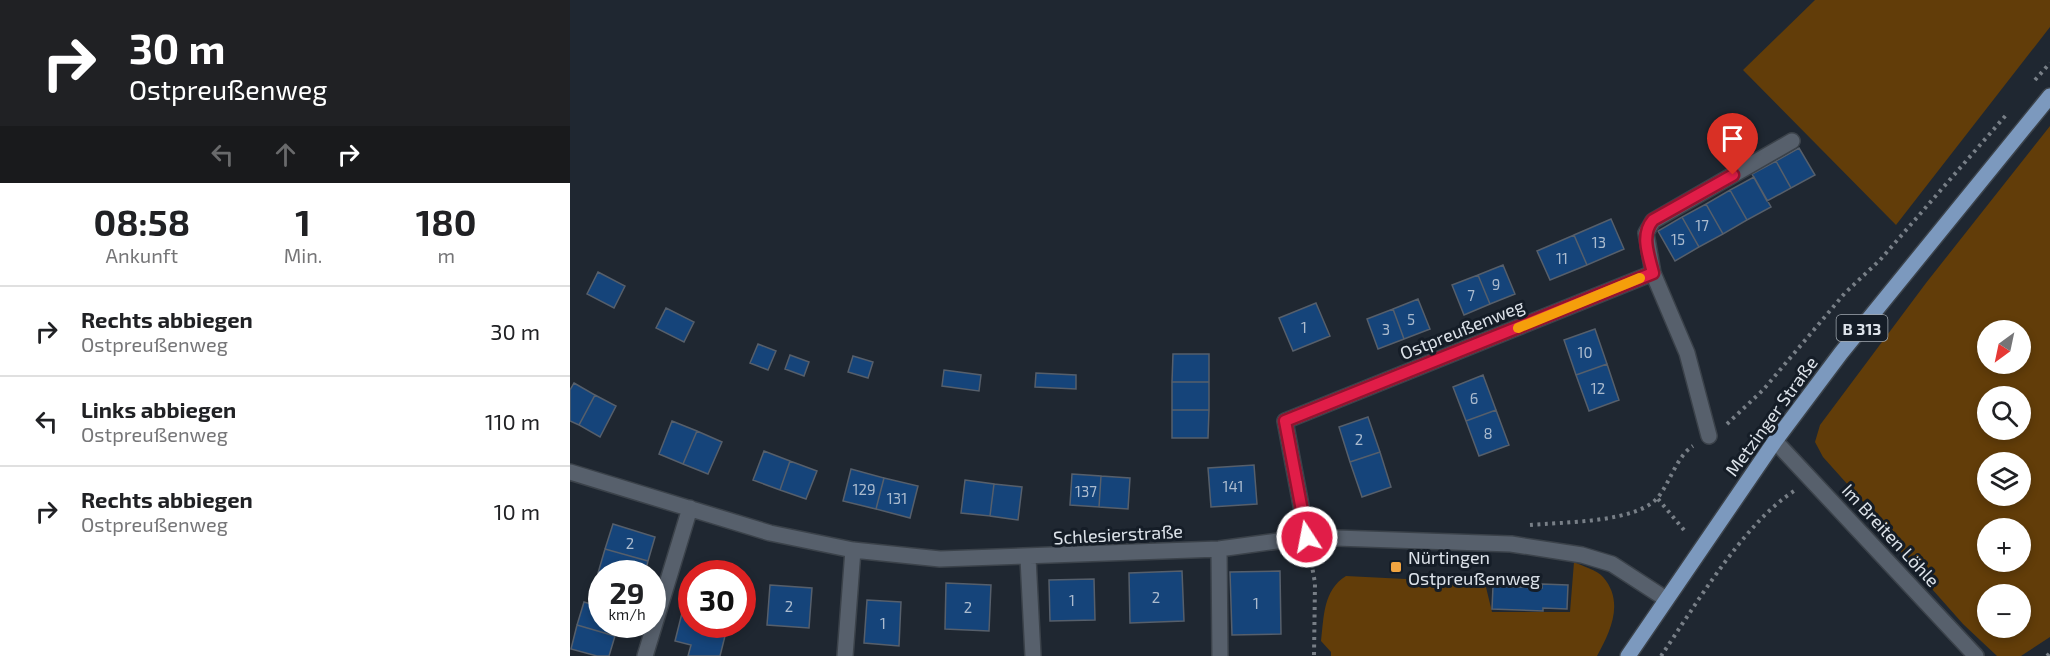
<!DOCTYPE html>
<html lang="de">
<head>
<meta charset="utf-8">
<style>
  :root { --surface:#fff; --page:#f2f2f2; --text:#202124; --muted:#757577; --line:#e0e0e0 }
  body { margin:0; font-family:"Exo 2",sans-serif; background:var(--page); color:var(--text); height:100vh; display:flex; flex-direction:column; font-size:22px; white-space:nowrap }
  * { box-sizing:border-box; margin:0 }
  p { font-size:20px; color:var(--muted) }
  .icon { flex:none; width:33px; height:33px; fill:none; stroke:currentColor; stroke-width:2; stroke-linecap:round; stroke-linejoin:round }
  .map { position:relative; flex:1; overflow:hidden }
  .panel { display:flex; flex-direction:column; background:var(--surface); width:570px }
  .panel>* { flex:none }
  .top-card { background:#202124; color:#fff; overflow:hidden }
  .needle { width:39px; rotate:213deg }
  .buttons { position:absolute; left:1407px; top:320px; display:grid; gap:12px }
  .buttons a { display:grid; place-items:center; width:54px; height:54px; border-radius:50%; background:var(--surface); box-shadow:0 3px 9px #0003; font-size:30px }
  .speed { position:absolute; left:18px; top:560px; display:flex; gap:12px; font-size:30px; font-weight:700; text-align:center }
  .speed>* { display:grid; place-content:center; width:78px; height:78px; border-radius:50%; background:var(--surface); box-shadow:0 3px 9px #0003; line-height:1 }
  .speed small { font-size:15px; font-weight:400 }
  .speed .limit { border:9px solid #d22; background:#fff; color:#111 }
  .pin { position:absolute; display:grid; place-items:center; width:51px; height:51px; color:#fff; margin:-62px -26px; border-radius:50% 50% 50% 0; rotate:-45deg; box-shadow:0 0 6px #0007 }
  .pin .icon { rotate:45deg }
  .me { position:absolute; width:66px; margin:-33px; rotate:349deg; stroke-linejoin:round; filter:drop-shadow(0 0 4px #0008) }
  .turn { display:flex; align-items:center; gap:21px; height:126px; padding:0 30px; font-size:27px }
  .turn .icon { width:78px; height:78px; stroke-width:2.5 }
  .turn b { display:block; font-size:42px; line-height:51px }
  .lanes { display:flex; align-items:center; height:57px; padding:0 30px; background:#0003; justify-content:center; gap:30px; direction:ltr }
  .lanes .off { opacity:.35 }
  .eta { display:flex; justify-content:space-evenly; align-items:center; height:102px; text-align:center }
  .eta b { font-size:36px; font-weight:700; line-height:42px }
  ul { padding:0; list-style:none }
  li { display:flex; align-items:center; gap:18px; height:90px; padding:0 30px; border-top:2px solid var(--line) }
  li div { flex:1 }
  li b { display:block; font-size:22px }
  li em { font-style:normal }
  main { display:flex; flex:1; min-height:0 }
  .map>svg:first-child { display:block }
  .green { fill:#623d09; fill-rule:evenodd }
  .building { fill:#15447a; stroke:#565f6b; stroke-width:1.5 }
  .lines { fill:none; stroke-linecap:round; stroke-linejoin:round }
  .minor-casing { stroke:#3b424a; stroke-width:18 }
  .major-casing { stroke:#3b424a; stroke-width:18 }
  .path { stroke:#787f87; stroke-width:4; stroke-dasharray:3 4.5; stroke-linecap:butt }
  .minor { stroke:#57606c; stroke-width:15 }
  .major { stroke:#7c99be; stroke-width:15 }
  .route-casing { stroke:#92132f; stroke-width:15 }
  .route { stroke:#e11d48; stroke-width:10 }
  .slow { stroke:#f59e0b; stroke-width:10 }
  .poi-dot { fill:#f2a541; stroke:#151d27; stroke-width:2 }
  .labels { text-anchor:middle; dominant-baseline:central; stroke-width:6; stroke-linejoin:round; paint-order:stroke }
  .number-label { font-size:15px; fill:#abbbce }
  .shield { fill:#151d27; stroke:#a1a8b0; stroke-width:1.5 }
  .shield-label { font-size:16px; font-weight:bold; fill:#dde3ea }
  .street-label { font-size:18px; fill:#dde3ea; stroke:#151d27 }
  .poi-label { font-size:18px; fill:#dde3ea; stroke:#151d27; text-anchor:start }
</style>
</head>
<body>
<main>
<section class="panel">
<div class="top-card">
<div class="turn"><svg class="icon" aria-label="right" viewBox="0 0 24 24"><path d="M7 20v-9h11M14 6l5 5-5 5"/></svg><div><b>30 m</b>Ostpreußenweg</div></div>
<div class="lanes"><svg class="icon off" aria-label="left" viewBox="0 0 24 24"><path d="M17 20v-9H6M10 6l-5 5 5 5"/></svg><svg class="icon off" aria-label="ahead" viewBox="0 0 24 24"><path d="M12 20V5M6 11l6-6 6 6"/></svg><svg class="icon" aria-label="right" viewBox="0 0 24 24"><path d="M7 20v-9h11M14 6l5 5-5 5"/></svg></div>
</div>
<div class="eta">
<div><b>08:58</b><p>Ankunft</p></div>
<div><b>1</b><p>Min.</p></div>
<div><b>180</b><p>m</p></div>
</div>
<ul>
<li><svg class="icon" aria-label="right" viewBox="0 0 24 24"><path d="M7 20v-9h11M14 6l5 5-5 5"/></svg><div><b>Rechts abbiegen</b><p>Ostpreußenweg</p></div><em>30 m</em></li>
<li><svg class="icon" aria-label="left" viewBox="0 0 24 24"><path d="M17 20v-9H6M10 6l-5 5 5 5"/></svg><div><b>Links abbiegen</b><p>Ostpreußenweg</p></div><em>110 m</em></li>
<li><svg class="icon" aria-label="right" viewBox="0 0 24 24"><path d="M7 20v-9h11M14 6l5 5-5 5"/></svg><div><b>Rechts abbiegen</b><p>Ostpreußenweg</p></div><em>10 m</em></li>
</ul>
</section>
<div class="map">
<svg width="1480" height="656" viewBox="0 0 1480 656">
  <rect width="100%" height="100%" fill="#1f2731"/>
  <path class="green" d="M1245,0H1480V27L1326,225L1173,70Z
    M1480,126V637L1451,656H1427L1393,624L1339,563L1296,505L1253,457L1245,442L1250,425L1356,283ZM1418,330H1450V363H1418ZM1418,396H1450V429H1418ZM1418,462H1450V495H1418ZM1418,528H1450V561H1418ZM1418,594H1450V627H1418Z
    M1004,562C1012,566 1027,570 1033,577C1055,602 1040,632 1027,656H761V652L751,641C754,617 753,590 776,576L915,583L922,612H1000Z"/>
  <path class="building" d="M1229,148L1245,175L1221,188L1206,161Z
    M1206,161L1221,188L1197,201L1182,174Z
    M1184,177L1201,207L1177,220L1160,190Z
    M1160,190L1177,220L1153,234L1136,204Z
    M1136,204L1153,234L1129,247L1112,217Z
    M1112,217L1129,247L1105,261L1088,231Z
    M1041,219L1054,249L1017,265L1004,235Z
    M1004,235L1017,265L980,280L967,251Z
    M933,265L945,294L920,304L908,275Z
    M28,272L55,286L44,308L17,294Z
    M908,275L920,304L894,315L882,285Z
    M848,299L860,329L834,339L823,309Z
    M746,303L760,336L723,351L709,318Z
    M96,308L124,322L114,342L86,328Z
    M823,309L834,339L808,349L797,319Z
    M1025,329L1037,364L1006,375L994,340Z
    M188,344L206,351L198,370L180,363Z
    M603,354H639V382H602Z
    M220,355L239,362L234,376L215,369Z
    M283,356L303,362L298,378L278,372Z
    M1037,364L1049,400L1019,411L1006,375Z
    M374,370L411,375L409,391L372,386Z
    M466,373L506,375V389L465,387Z
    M913,375L926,410L896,421L883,387Z
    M602,382H639V410H602Z
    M4,383L25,395L9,425L0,421V390Z
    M25,395L46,406L30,437L9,425Z
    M602,410H639L638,438H602Z
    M926,410L939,445L909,456L896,421Z
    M798,417L810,452L780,462L769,427Z
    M102,421L127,431L113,464L89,454Z
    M127,431L152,442L138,474L113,464Z
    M194,451L220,461L210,490L183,480Z
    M810,452L821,487L792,497L780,462Z
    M220,461L247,471L236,499L210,490Z
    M684,465L687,504L641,507L638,468Z
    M281,469L314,478L306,509L273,501Z
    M502,474L531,476L529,507L500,505Z
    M531,476L560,478L558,509L529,507Z
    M314,478L348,486L340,518L306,509Z
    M395,480L424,484L420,516L391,513Z
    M424,484L452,487L448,520L420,516Z
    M43,524L85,537L78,561L35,549Z
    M35,549L78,561L75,573H28Z
    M612,571L614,621L560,623L559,573Z
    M710,571L711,634L662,635L660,572Z
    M524,579L525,620L480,621L479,580Z
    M376,583L421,585L419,631L375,629Z
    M972,584L998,585L997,609L973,608V611L922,609L923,586L972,588Z
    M200,585L242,588L239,628L197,625Z
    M297,600L331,602L329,646L294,643Z
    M14,602L32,607V624H48L45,636L7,625Z
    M113,609L122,612V624H158L150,656H118L121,645L105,641Z
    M7,625L45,636L39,656H27L1,649Z"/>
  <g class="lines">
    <g class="minor-casing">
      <path id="minor" d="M1083,273L1076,233L1083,221L1222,141
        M1205,441L1406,656
        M0,472L200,533L283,550L370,559L649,549L737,537L941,544L1012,555L1042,564L1096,599
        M737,537L715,421L1083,273L1117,353L1139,436
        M649,549L650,656
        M458,558L463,656
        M75,656L120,508
        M275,656L283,550"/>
    </g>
    <g class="major-casing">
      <path id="major" d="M1058,656L1205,441L1271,353L1480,96"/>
    </g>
    <path class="path" d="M1465,80L1480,63
      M1157,424L1193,390L1275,293L1310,260L1437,114
      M1088,499L1114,530
      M960,525C992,522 1069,523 1089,496C1100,482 1107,456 1123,446
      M740,555L745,583L744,656
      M1091,656C1125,606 1174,523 1224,491
      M1477,656L1480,653"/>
    <use href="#minor" class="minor"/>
    <use href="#major" class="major"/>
  </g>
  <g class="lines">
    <g class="route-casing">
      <path id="route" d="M737,537L715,421L1083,273C1079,256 1070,235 1083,220L1163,175"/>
    </g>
    <use href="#route" class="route"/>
    <path class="slow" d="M948,328L1070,278"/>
  </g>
  <rect class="poi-dot" x="820" y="561" width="12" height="12" rx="3"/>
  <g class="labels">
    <g class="number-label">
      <text x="1132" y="225">17</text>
      <text x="1108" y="239">15</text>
      <text x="1029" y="242">13</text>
      <text x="992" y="258">11</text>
      <text x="926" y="284">9</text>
      <text x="901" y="295">7</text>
      <text x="841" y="319">5</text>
      <text x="734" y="327">1</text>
      <text x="816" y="329">3</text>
      <text x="1015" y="352">10</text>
      <text x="1028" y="388">12</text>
      <text x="904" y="398">6</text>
      <text x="918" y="433">8</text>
      <text x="789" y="439">2</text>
      <text x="663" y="486">141</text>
      <text x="294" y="489">129</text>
      <text x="516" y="491">137</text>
      <text x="327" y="498">131</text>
      <text x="60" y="543">2</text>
      <text x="586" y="597">2</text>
      <text x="502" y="600">1</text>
      <text x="686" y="603">1</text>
      <text x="219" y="606">2</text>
      <text x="398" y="607">2</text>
      <text x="313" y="623">1</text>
    </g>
    <rect class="shield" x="1266.5" y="315" width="51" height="26" rx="4.5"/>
    <g class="shield-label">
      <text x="1292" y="328">B 313</text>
    </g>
    <g class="street-label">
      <text transform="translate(892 329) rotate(-22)">Ostpreußenweg</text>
      <text transform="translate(1201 416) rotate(-54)">Metzinger Straße</text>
      <text transform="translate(548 534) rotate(-3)">Schlesierstraße</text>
      <text transform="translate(1321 535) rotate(47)">Im Breiten Löhle</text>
    </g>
    <g class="poi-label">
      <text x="838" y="557">Nürtingen<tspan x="838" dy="21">Ostpreußenweg</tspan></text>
    </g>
  </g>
</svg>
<div class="buttons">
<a><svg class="needle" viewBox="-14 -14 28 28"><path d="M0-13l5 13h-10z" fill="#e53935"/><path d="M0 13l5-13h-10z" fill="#757577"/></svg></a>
<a><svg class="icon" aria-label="search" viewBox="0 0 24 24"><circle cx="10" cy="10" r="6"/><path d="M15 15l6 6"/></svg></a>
<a><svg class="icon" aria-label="layers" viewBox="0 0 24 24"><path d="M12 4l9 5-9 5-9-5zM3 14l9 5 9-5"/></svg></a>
<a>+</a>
<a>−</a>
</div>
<div class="speed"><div>29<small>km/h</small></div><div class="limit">30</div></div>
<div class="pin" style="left:1163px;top:175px;background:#d93025"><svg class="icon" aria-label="arrive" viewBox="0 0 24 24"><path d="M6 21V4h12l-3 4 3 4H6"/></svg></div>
<svg class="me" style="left:737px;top:537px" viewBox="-20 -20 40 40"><circle r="17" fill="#e11d48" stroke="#fff" stroke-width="3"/><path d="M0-11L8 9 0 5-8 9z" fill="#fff"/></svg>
</div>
</main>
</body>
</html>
